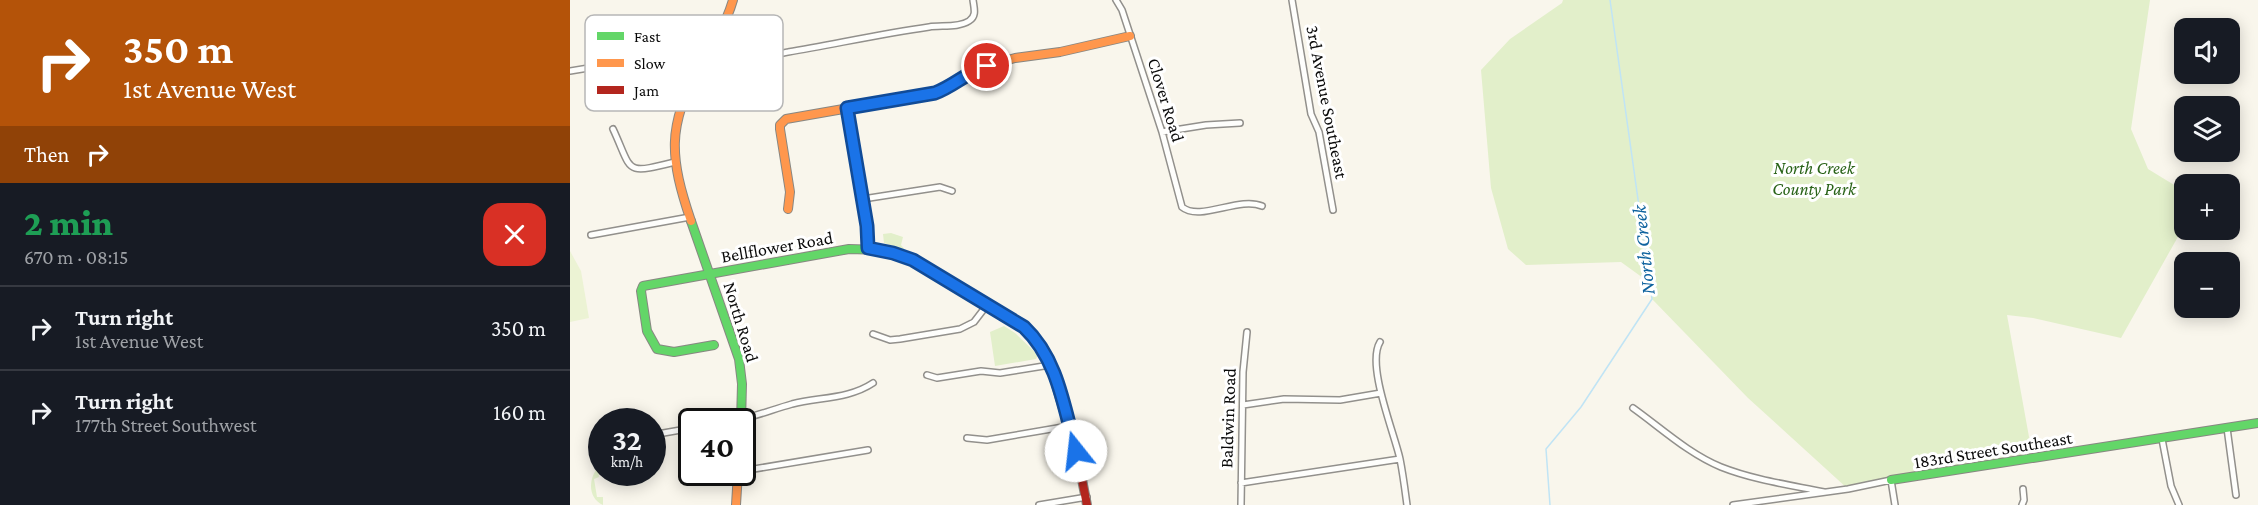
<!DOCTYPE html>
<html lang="en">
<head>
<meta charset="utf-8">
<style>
  :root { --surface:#171b24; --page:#242831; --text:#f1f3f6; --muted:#9ea1a6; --line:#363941 }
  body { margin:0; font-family:"Crimson Pro",serif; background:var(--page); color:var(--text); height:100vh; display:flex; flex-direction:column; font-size:22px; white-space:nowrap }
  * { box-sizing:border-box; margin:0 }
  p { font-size:20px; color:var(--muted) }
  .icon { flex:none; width:33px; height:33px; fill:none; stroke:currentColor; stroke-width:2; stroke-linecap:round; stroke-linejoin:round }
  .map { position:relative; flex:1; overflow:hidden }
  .drawer { display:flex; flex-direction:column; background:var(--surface); width:570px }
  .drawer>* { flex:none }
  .guide { background:#b45309; color:#fff; overflow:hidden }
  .controls { position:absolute; left:1604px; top:18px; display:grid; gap:12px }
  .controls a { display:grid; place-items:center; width:66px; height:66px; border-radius:12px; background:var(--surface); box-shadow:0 3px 15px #0003; font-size:30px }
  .speed { position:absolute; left:18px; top:408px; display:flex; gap:12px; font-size:30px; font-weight:700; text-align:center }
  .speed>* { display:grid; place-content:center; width:78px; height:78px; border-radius:50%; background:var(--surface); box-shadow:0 3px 15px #0003; line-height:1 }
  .speed small { font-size:15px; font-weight:400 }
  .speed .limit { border:3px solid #111; border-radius:9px; background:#fff; color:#111 }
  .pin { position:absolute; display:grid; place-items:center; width:51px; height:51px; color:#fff; margin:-26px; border:3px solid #fff; border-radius:50%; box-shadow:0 2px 6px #0007 }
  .me { position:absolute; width:66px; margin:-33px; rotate:344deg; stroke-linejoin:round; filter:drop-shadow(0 0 4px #0008) }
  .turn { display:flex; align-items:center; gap:21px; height:126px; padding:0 24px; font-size:27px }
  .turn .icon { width:78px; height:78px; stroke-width:2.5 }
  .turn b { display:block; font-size:42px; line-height:51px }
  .then { display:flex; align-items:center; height:57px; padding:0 24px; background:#0003; gap:12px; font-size:22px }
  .round { display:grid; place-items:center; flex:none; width:63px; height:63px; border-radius:18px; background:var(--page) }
  .overview { display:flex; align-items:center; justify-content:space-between; height:102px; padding:0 24px }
  h1 { font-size:36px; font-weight:800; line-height:45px; color:#1e9e55 }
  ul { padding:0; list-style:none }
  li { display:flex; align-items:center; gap:18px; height:84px; padding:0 24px; border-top:2px solid var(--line) }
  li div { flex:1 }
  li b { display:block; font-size:22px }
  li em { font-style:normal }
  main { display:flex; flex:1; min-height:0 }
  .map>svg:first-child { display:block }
  .green { fill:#e2efca }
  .pitch { fill:#ecf3d4 }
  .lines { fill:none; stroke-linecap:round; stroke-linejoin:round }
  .stream { stroke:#c0e4f5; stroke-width:1.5 }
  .street-casing { stroke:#92908c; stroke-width:8 }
  .fast-casing { stroke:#888782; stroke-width:10 }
  .slow-casing { stroke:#888782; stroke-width:10 }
  .jam-casing { stroke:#888782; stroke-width:10 }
  .street { stroke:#fefefc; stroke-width:5 }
  .fast { stroke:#63d668; stroke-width:8 }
  .slow { stroke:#ff974d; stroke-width:8 }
  .jam { stroke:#b3261e; stroke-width:8 }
  .route-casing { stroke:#114b97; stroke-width:15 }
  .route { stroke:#1a73e8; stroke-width:10 }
  .labels { text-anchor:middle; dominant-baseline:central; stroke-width:6; stroke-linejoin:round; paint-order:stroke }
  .street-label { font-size:18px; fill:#0a0a0a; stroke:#fff }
  .park-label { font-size:18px; font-style:italic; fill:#296318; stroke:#fff }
  .water-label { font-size:20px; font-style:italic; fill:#0f639f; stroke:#fff }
  .key { fill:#fff; stroke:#b6b6b6; stroke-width:1.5 }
  .key-label { font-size:16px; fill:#0a0a0a }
</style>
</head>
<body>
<main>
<section class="drawer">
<div class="guide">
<div class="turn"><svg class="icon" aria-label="right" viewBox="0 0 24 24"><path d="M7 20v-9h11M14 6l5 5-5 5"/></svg><div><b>350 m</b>1st Avenue West</div></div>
<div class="then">Then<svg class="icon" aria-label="right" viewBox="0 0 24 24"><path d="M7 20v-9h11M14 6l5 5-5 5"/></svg></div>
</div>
<div class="overview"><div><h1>2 min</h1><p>670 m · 08:15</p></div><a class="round" style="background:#d93025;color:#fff"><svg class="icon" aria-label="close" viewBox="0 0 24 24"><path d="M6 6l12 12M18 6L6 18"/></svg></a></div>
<ul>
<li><svg class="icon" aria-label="right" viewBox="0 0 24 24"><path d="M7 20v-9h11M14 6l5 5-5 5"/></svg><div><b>Turn right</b><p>1st Avenue West</p></div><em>350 m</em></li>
<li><svg class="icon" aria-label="right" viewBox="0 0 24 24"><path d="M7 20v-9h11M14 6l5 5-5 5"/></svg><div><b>Turn right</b><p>177th Street Southwest</p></div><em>160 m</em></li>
</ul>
</section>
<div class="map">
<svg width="1688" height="505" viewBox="0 0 1688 505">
  <rect width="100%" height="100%" fill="#f9f6ec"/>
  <path class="green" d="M993,0H1580L1561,129L1578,169L1614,191V226L1551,338L1463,318L1437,315L1463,459L1278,489L1178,398L1082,299L1080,283L1051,262L956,265L938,249L921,188L911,70L940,39L992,3Z
    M321,233L333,237L331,245L335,250L314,243L313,234Z
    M434,326L445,333L468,355L466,359L425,366L420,332Z
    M26,470H28L29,477L24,479L27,497H33V505C19,499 18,482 26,470Z"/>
  <path class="pitch" d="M0,251L11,271L19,318L0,322Z"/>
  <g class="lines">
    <path class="stream" d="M980,505L976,449L1011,407L1082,299L1040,0"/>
    <g class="street-casing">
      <path id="street" d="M546,0L552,10L592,132L612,207C630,222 669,196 692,206
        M722,0L741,114L749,132L763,210
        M0,71L97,55C120,56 140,76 163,74C184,73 195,55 218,52C265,44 311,34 359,27C371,25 388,28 399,21C407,16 404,8 403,0
        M277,108L297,226L298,248
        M43,129C63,172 53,175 105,162
        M592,132L636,125L670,123
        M293,199L370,187L382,191
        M21,235L120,217
        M303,334L320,340L330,339L390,329L404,322L417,305
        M810,342C796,365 824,432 830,459C833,474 835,490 837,505
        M357,375L367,378L411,371L430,373L480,365
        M673,405L714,399L770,400L811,393
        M1063,408C1091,428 1119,454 1151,467C1184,480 1220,485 1254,492
        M159,422C181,418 201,410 222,404C250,397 279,399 303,383
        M1657,428L1666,495
        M82,435L122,428
        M397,438L417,440L499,426
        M1592,439L1601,486L1609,505
        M172,471L298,450
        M671,483L830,459
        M469,505L517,497
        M671,505L673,372L677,332
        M1163,505L1278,489L1321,480L1325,505
        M1452,505L1454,500L1453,489"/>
    </g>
    <g class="fast-casing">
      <path id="fast" d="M121,221L169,359L172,384L171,422
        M144,345L104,352L87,349L77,331L71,291L73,286L279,249L312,250L343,260L455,327L472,350L481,368
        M1321,480L1688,423"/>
    </g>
    <g class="slow-casing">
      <path id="slow" d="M218,209L220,192L210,129V125L216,119L365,93L375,89L403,70L445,58L490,52L560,36
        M121,221C100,159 96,126 130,66C143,45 156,24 163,0
        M166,505L168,472"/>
    </g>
    <g class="jam-casing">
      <path id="jam" d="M481,368L508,459L517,505"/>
    </g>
    <use href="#street" class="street"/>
    <use href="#fast" class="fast"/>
    <use href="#slow" class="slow"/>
    <use href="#jam" class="jam"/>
  </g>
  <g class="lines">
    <g class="route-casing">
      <path id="route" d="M417,66C397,72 384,86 365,93L277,108L297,226L298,248L323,253L343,260L454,327C488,359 494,408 506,451"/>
    </g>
    <use href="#route" class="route"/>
  </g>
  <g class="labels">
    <g class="street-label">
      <text transform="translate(596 100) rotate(73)">Clover Road</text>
      <text transform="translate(757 102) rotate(79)">3rd Avenue Southeast</text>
      <text transform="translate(207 247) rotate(-10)">Bellflower Road</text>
      <text transform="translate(171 322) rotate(73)">North Road</text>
      <text transform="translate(658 418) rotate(-88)">Baldwin Road</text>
      <text transform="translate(1423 450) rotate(-9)">183rd Street Southeast</text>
    </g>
    <g class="park-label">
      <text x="1244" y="168">North Creek<tspan x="1244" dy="21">County Park</tspan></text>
    </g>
    <g class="water-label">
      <text transform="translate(1073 250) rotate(-96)">North Creek</text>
    </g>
  </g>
  <rect x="15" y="15" width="198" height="96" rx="9" class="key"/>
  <rect x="27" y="32" width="27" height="8" fill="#63d668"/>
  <rect x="27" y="59" width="27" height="8" fill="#ff974d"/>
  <rect x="27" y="86" width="27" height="8" fill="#b3261e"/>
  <g class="key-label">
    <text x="64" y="42">Fast</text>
    <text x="64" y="69">Slow</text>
    <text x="64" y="96">Jam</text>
  </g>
</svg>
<div class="controls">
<a><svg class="icon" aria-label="sound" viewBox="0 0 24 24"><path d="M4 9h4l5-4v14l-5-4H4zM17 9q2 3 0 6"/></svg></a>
<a><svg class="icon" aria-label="layers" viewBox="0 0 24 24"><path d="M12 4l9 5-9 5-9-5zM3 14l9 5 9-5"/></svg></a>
<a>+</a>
<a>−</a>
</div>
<div class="speed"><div>32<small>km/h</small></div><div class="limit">40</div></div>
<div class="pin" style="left:417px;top:66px;background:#d93025"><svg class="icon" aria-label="arrive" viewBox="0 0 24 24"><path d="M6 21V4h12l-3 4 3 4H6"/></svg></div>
<svg class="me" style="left:506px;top:451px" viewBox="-20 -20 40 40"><circle r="19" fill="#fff"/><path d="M0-13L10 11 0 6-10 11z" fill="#1a73e8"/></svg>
</div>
</main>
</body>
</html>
